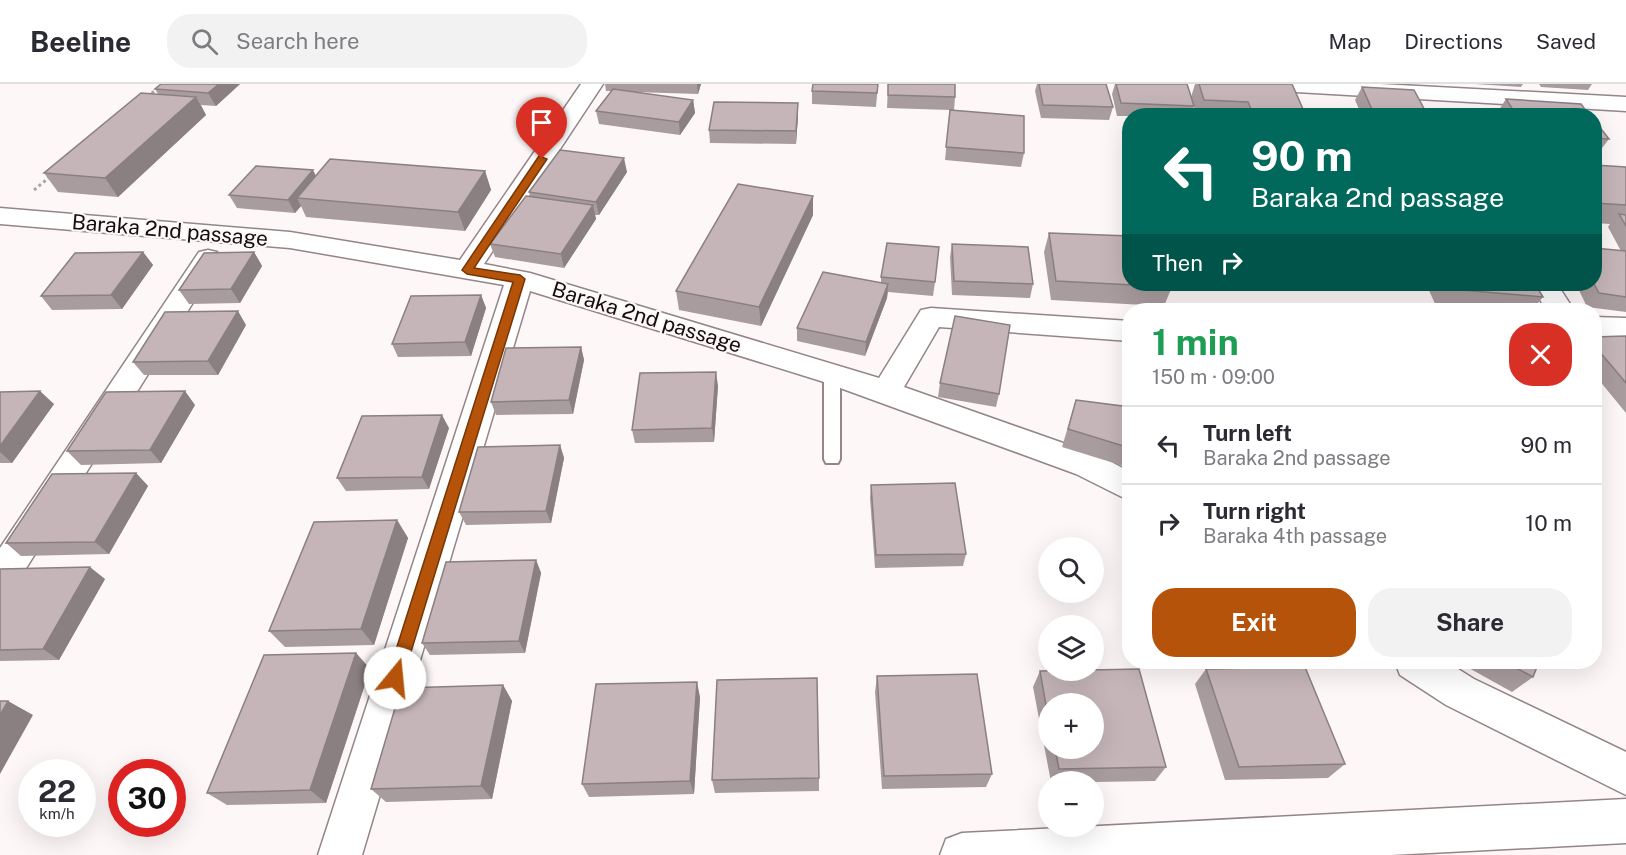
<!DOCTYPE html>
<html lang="en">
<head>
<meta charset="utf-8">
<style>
  :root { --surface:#fff; --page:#f2f2f3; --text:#2b2b33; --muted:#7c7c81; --line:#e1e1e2; --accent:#b45309 }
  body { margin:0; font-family:"Public Sans",sans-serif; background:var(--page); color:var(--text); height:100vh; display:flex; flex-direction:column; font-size:22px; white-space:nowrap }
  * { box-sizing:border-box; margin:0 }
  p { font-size:20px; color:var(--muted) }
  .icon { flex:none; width:33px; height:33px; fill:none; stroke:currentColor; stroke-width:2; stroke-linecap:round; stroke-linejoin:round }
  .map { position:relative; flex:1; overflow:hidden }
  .side { position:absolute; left:1122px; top:219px; width:480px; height:366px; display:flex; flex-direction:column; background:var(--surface); border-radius:24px; box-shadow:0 6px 24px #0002 }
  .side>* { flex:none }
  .top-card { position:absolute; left:1122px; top:24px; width:480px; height:183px; border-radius:24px; box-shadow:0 6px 24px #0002; background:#00695c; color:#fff; overflow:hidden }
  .tools { position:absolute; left:1038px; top:453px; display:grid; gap:12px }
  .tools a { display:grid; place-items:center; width:66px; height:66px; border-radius:50%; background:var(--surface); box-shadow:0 6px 24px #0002; font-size:30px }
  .speed { position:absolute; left:18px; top:675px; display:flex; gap:12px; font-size:30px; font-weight:700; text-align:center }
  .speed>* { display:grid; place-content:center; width:78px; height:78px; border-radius:50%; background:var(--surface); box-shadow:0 6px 24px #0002; line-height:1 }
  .speed small { font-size:15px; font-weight:400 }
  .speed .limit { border:9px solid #d22; background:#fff; color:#111 }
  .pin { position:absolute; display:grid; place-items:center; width:51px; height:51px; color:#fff; margin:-62px -26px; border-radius:50% 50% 50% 0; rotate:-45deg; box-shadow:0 0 6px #0007 }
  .pin .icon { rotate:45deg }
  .me { position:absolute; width:66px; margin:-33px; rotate:17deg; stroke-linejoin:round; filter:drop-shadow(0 0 4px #0008) }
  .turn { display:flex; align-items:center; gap:21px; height:126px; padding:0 30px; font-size:27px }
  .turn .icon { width:78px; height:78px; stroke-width:2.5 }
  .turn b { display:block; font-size:42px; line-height:51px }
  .then { display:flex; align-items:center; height:57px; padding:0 30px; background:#0003; gap:12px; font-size:22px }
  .round { display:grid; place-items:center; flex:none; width:63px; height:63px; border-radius:24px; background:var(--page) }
  .head { display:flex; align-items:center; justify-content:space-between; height:102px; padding:0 30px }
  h1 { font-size:36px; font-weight:700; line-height:45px; color:#1e9e55 }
  .cta { display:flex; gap:12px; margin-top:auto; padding:12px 30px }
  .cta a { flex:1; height:69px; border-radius:24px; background:var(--accent); color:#fff; font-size:24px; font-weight:700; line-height:69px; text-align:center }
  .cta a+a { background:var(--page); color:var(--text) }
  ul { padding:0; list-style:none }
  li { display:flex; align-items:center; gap:18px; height:78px; padding:0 30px; border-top:2px solid var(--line) }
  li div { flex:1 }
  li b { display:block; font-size:22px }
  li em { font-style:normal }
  header { display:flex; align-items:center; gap:36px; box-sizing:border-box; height:84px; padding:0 30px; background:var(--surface); border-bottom:2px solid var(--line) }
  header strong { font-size:28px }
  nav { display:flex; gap:33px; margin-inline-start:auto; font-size:21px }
  .search { width:420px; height:54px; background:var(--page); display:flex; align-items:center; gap:15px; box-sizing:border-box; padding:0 21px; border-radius:24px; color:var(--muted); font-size:22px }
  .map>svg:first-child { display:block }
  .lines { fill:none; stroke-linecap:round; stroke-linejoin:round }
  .lane-casing { stroke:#948589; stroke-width:4 }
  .street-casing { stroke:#948589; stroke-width:3 }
  .path { stroke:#aba4a5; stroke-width:3; stroke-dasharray:3 3; stroke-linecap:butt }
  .lane { fill:#fff; fill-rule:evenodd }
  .street { fill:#fff; fill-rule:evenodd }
  .wall { fill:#a99c9e; fill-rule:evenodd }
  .shaded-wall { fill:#8a7f81 }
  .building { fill:#c5b5b8; stroke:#8a7f81; stroke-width:1.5 }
  .route { fill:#b45309; stroke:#753606; stroke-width:1.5 }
  .labels { text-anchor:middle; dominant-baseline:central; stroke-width:4.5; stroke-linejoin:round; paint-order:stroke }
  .street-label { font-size:21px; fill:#130e0f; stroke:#fef7f8 }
</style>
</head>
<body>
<header>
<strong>Beeline</strong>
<div class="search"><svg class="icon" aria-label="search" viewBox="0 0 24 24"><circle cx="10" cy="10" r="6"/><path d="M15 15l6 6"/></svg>Search here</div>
<nav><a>Map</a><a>Directions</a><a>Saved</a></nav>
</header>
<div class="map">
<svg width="1626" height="771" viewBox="0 0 1626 771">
  <rect width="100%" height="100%" fill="#fef7f8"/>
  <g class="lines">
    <g class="lane-casing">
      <path id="lane" d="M832,284L840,289V375L838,379H826L824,375V289Z"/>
    </g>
    <g class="street-casing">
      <path id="street" d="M581,0H603L484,180L530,189L879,294L921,226L931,224L1130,237V257L939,243L904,303L1100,372L1130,388V417L1076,390L821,297L530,207L362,771H318L504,201L290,164L0,140V124L290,148L460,176Z
        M1251,0H1380L1626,13V27L1262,6L1254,5Z
        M208,166L217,168L221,174L13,505L0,509V464L199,168Z
        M1531,200H1557L1574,226H1546Z
        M1594,233L1626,234V254L1594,253Z
        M1395,578H1447L1474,595L1626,668V711L1446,621L1400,591Z
        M1626,715V759L1391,771H940L946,755L962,749Z"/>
    </g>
    <path class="path" d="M147,13L163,0
      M34,106L51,92"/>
    <use href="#lane" class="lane"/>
    <use href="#street" class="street"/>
  </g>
  <path class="wall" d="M161,0H240L216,22L201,21L206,31L118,113L58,108L44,89L158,10L155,5Z
    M605,0H701L698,10L633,8L693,16L695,29L680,51L599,40L596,27L611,7H606Z
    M878,0L876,23L812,20V7Z
    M888,0L955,13L954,27L1024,69L1021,83L945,76L950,26L887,24Z
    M1037,0H1106L1113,23L1109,36L1041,34L1035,7Z
    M1115,0H1187L1191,13L1195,0H1292L1306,32H1196L1194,22L1191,32H1117L1112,10Z
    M1475,0H1523L1521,3Z
    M1539,0H1592L1588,6L1541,3Z
    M1362,3L1428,32H1362L1355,16Z
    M1506,15L1590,32H1499L1497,29Z
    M798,32L796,60L710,59L709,46Z
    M1594,36L1609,55L1599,68H1594Z
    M1594,81L1626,83V228L1587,223L1576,200H1594L1621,167L1608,143L1610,140L1594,139Z
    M485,87L491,106L465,147L306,133L301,122L295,129L237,124L229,111L316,92Z
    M627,88L599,131H595L596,135L564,184L495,173L490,160L530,113L529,108Z
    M813,131L761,242L679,226L676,207Z
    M1049,149L1172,203L1164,222L1051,216L1044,168Z
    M952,160L1033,200L1030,214L952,211L950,173Z
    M143,168L153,181L122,225L52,226L41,212Z
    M254,168L262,182L240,219L189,220L179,206Z
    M881,193L935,198L933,212L888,208L887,214L865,272L797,257V244L881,199Z
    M1426,200H1535L1543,213L1532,226H1465L1437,224Z
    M481,211L486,224L471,272L398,273L392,260Z
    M246,241L218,291H144L133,278Z
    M1626,252V329L1594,290V253Z
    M581,263L584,276L573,330L496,331L491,318Z
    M940,299L999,310L996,323L938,313Z
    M718,302L714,358L635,359L632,346Z
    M0,308L54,320L12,379H0Z
    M1076,316L1130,323V384L1062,363Z
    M195,321L161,379L81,381L67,367Z
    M449,344L429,405L346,407L337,394Z
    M560,361L564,374L551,439L466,441L459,428Z
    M136,389L148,402L109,470L21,472L6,459Z
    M871,401L966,470L963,482L875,484L870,414Z
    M397,436L408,454L374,561L285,563L269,547Z
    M536,476L541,489L525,569L430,571L422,559Z
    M0,485L105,495L59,576L0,577Z
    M356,569L370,585L326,719L227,721L207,709Z
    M1458,578H1539L1533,593L1512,608Z
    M1206,585L1345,680L1328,694L1225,696L1195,600Z
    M1040,587L1166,683L1155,697L1094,698H1051L1033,603ZM1048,620L1094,664H1048Z
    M877,592L992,690L986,703L882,705L875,608Z
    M503,601L512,617L492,715L386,718L371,705Z
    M700,613L694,710L589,713L582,700Z
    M819,694V707L715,709L712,696Z"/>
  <path class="shaded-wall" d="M219,0H240L216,22L208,9Z
    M697,0H701L698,10Z
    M196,13L206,31L118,113L105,94Z
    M693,16L695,29L680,51L679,38Z
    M798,19V32L796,60V47Z
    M624,74L627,88L599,131L596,118Z
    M313,86L320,100L297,114L301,122L295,129L288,116Z
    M485,87L491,106L465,147L458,128Z
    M813,112V131L761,242L759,223Z
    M593,121L596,135L564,184L561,170Z
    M143,168L153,181L122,225L111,211Z
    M254,168L262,182L240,219L231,205Z
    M888,200L887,214L865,272L866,258Z
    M481,211L486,224L471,272L465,258Z
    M238,227L246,241L218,291L208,277Z
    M581,263L584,276L573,330L569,316Z
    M716,288L718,302L714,358L712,344Z
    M40,307L54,320L12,379L0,368V362Z
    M185,307L195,321L161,379L150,366Z
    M442,331L449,344L429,405L422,393Z
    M560,361L564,374L551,439L546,427Z
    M136,389L148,402L109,470L95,458Z
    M397,436L408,454L374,561L361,545Z
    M536,476L541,489L525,569L519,557Z
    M90,483L105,495L59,576L43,565Z
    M356,569L370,585L326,719L310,706Z
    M697,598L700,613L694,710L690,697Z
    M503,601L512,617L492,715L481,702Z
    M8,617L33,631L0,690V631Z"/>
  <path class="building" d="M161,0H219L208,9L155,5Z
    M813,0H878L877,9L812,7Z
    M888,0H955V13L888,11Z
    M1039,0H1106L1113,23L1043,21Z
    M1116,0H1187L1194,22L1121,19Z
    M1199,0H1292L1306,32H1254L1248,18L1204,16Z
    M1362,3L1414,6L1428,32H1375Z
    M613,5L693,16L679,38L596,27Z
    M141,9L196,13L105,94L44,89Z
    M1506,15L1581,20L1590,32H1517Z
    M714,18L798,19L796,47L709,46Z
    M950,26L1024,32V69L946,63Z
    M1594,36L1609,55L1594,54Z
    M560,66L624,74L596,118L529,108Z
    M330,75L485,87L458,128L297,114Z
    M1594,81L1626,83V121L1594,119Z
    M256,82L313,86L288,116L229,111Z
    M738,100L813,112L759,223L676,207Z
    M526,112L593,121L561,170L490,160Z
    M1619,130L1626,131V142Z
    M1049,149L1130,152V200H1171L1172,203L1056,197Z
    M887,159L939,163L935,198L881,193Z
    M952,160L1028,163L1033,200L954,197Z
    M1594,164L1626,167V213L1599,209L1594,200Z
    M143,168L111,211L41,212L75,169Z
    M254,168L231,205L179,206L204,169Z
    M823,188L888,200L866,258L797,244Z
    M1448,200H1535L1543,213L1450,205Z
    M481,211L465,258L392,260L411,212Z
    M238,227L208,277L133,278L165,228Z
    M955,232L1010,241L999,310L940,299Z
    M1626,252V299L1594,261V253Z
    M581,263L569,316L491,318L506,264Z
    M716,288L712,344L632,346L640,289Z
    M40,307L0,362V308Z
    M185,307L150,366L67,367L106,308Z
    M1076,316L1130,323V364L1068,345Z
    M442,331L422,393L337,394L362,332Z
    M560,361L546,427L459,428L478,363Z
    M136,389L95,458L6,459L52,390Z
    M955,399L966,470L876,471L871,401Z
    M397,436L361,545L269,547L314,438Z
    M536,476L519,557L422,559L446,478Z
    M90,483L43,565L0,566V485Z
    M356,569L310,706L207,709L264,571Z
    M1505,578H1539L1533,593Z
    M1305,583L1345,680L1239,683L1206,585Z
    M1139,585L1166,683L1059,685L1055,664H1094V620H1048V633L1040,587Z
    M977,590L992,690L884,692L877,592Z
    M817,594L819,694L712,696L717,596Z
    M697,598L690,697L582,700L596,600Z
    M503,601L481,702L371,705L401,604Z
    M0,617H8L0,631Z"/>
  <path class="route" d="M539,72L547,75L474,184L520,191L525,195L403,594L401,599L395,601L389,599L387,594L513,198L467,190L462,186Z"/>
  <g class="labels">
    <g class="street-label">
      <text transform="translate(170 146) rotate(5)">Baraka 2nd passage</text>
      <text transform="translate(647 233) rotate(17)">Baraka 2nd passage</text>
    </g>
  </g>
</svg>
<div class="tools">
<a><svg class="icon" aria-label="search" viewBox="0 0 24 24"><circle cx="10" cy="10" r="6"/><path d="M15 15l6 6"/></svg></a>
<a><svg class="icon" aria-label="layers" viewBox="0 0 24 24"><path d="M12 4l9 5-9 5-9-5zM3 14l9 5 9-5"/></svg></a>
<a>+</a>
<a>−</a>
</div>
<div class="speed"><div>22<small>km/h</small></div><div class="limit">30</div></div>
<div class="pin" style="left:542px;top:75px;background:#d93025"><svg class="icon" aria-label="arrive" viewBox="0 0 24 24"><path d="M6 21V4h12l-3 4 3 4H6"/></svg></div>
<svg class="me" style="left:395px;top:594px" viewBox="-20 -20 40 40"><circle r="19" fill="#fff"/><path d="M0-13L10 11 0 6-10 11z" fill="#b45309"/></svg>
<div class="top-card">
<div class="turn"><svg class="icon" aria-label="left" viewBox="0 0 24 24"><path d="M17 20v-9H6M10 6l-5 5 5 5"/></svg><div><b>90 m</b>Baraka 2nd passage</div></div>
<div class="then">Then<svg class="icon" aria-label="right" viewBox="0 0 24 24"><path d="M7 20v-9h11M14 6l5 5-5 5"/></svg></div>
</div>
<section class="side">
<div class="head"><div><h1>1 min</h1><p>150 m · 09:00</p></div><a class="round" style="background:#d93025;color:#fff"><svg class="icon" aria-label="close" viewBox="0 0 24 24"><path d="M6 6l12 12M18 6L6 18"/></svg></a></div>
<ul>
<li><svg class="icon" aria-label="left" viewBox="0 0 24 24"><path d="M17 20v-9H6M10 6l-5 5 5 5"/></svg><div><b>Turn left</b><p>Baraka 2nd passage</p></div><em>90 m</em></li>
<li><svg class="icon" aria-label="right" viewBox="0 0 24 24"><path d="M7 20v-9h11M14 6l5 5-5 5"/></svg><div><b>Turn right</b><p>Baraka 4th passage</p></div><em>10 m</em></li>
</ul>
<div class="cta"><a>Exit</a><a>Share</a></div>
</section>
</div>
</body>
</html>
